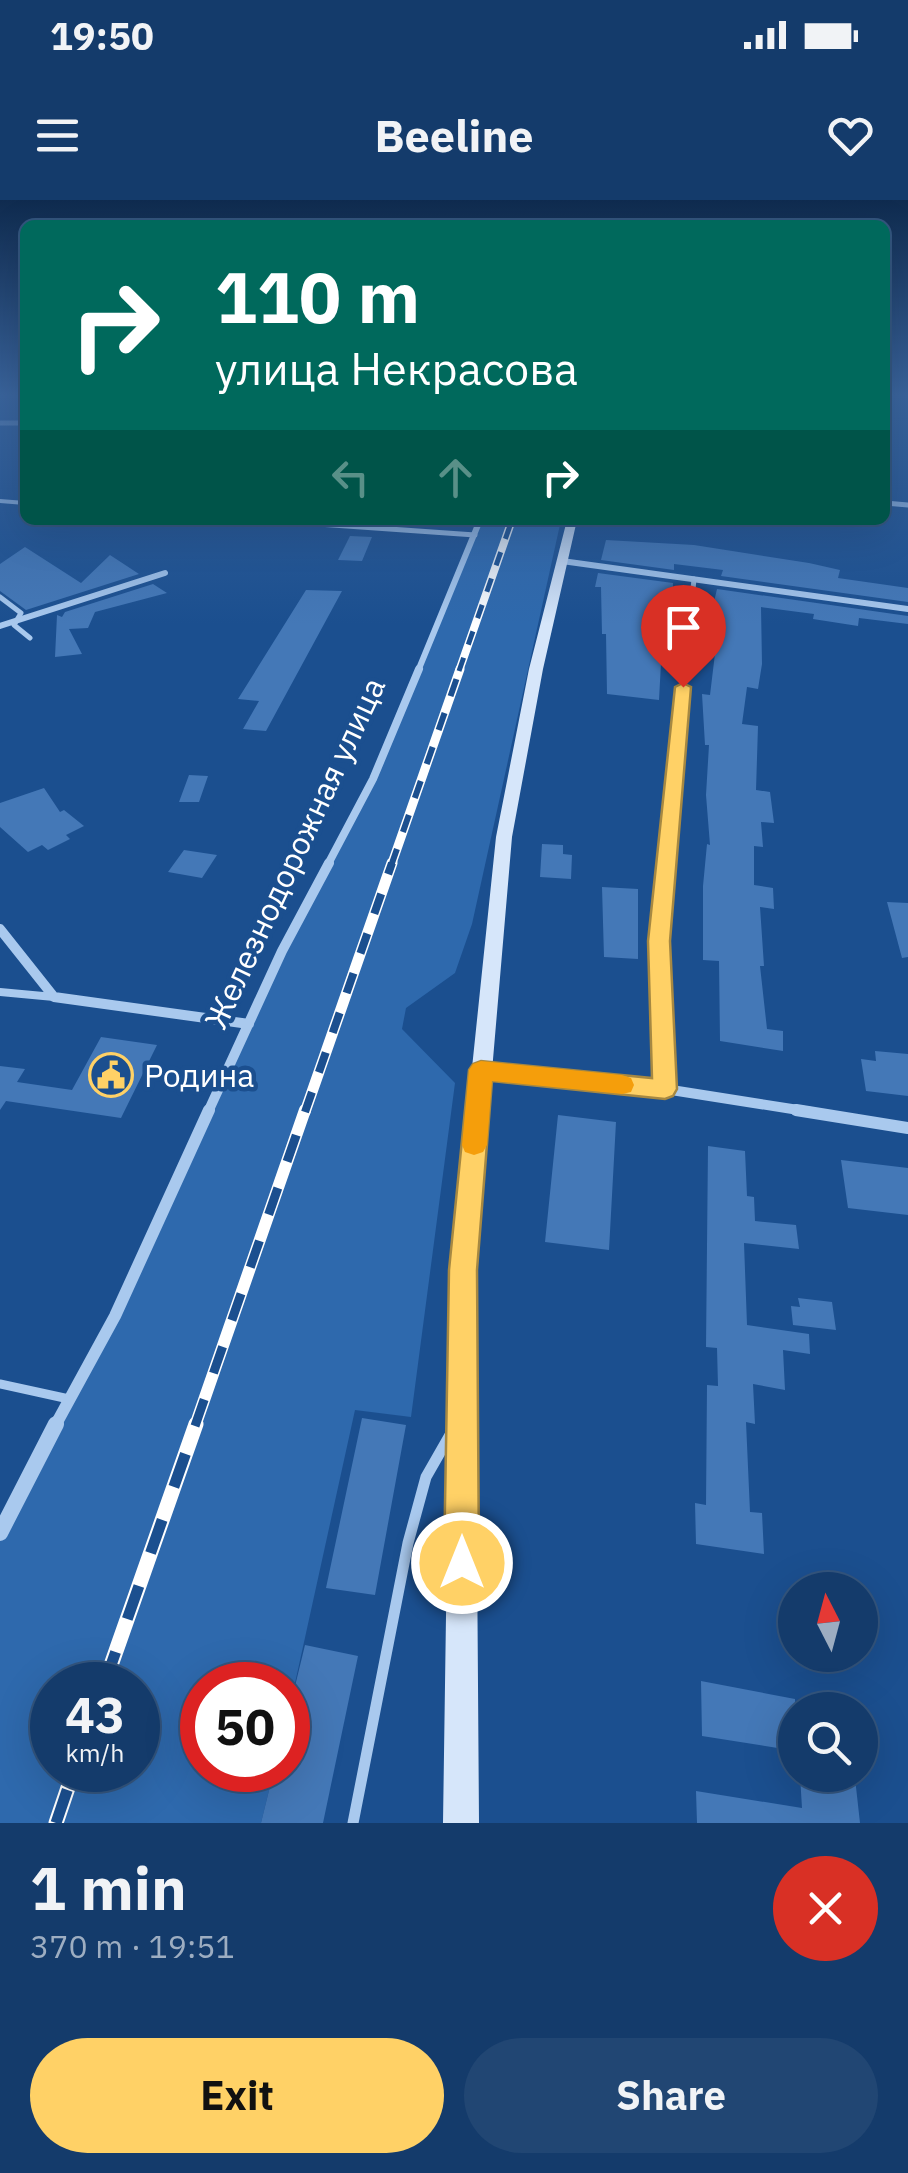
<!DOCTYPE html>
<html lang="en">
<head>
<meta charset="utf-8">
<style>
  :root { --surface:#143b6b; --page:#214673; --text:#f1f3f6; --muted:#9dadc1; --line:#33557e; --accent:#ffd166 }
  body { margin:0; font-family:"IBM Plex Sans",sans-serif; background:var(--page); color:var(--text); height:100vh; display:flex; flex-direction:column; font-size:38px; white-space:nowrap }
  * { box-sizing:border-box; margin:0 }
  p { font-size:32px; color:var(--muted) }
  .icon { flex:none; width:55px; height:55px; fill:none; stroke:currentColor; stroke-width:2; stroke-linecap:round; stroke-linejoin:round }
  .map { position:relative; height:1623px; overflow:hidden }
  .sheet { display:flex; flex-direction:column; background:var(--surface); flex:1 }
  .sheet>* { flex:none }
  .guide { position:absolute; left:20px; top:20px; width:870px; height:305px; border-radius:15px; box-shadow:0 10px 40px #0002,0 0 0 2px var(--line); background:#00695c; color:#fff; overflow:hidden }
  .needle { width:65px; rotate:354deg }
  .fabs { position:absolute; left:778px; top:1372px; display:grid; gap:20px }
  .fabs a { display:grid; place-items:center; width:100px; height:100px; border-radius:50%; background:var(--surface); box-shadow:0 10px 40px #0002,0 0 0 2px var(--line); font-size:50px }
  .speed { position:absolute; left:30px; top:1462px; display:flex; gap:20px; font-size:50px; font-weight:700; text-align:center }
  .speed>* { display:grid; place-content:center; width:130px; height:130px; border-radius:50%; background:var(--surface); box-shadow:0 10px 40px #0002,0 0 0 2px var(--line); line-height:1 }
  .speed small { font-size:25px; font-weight:400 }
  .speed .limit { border:15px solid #d22; background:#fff; color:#111 }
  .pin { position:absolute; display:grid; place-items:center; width:85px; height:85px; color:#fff; margin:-102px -42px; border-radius:50% 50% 50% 0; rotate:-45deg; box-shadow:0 0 10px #0007 }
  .pin .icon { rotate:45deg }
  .me { position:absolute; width:110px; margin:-55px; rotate:0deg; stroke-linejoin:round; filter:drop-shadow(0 0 8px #0008) }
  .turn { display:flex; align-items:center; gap:35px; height:210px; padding:0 30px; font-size:45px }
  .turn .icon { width:130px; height:130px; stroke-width:2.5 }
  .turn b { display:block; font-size:70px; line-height:85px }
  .lanes { display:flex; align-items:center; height:95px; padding:0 30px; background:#0003; justify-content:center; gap:50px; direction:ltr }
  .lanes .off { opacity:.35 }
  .round { display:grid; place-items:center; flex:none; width:105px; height:105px; border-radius:52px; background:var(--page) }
  .overview { display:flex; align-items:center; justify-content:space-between; height:170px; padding:0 30px }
  h1 { font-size:60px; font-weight:800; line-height:75px }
  .cta { display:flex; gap:20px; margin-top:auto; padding:20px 30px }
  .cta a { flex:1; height:115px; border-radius:60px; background:var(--accent); color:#111; font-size:40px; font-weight:800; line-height:115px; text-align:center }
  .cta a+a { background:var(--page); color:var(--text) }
  .status { display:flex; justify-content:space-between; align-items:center; height:70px; padding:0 50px; background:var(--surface); direction:ltr }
  .status svg { height:28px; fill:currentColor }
  header { display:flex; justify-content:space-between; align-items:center; height:130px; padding:0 30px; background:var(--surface); font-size:45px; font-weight:800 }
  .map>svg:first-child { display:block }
  .green { fill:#2e69ad; fill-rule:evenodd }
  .building { fill:#4478b7 }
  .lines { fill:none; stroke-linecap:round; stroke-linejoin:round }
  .lane-far5 { stroke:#a9c9ee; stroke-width:4 }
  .lane-far4 { stroke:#a9c9ee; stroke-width:5 }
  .lane-far3 { stroke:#a9c9ee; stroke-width:6 }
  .lane-far2 { stroke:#a9c9ee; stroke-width:8 }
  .lane-far1 { stroke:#a9c9ee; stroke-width:9 }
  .lane { stroke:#a9c9ee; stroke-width:11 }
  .street-far5 { stroke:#a9c9ee; stroke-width:5 }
  .street-far4 { stroke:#a9c9ee; stroke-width:6 }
  .street-far3 { stroke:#a9c9ee; stroke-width:8 }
  .street-far2 { stroke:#a9c9ee; stroke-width:10 }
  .street-far1 { stroke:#a9c9ee; stroke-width:12 }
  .street { stroke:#a9c9ee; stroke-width:16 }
  .secondary { fill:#d6e6fa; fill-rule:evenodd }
  .rail-far4-casing { stroke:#fff; stroke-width:8 }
  .rail-far3-casing { stroke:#fff; stroke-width:9 }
  .rail-far2-casing { stroke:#fff; stroke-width:11 }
  .rail-far1-casing { stroke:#fff; stroke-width:12 }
  .rail-casing { stroke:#fff; stroke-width:15 }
  .rail-far4 { stroke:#1b4f8f; stroke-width:5; stroke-dasharray:14; stroke-linecap:butt }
  .rail-far3 { stroke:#1b4f8f; stroke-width:6; stroke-dasharray:18; stroke-linecap:butt }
  .rail-far2 { stroke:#1b4f8f; stroke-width:8; stroke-dasharray:21; stroke-linecap:butt }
  .rail-far1 { stroke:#1b4f8f; stroke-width:9; stroke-dasharray:28; stroke-linecap:butt }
  .rail { stroke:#1b4f8f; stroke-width:11; stroke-dasharray:35; stroke-linecap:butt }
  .route { fill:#ffd166; stroke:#a68842; stroke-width:2.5 }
  .slow { fill:#f59e0b }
  .labels { text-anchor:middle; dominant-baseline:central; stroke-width:9; stroke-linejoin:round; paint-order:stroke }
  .street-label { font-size:32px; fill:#fff; stroke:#1b4f8f }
  .poi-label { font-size:32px; fill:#fff; stroke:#1b4f8f; text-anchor:start }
</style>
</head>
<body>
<div class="status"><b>19:50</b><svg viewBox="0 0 49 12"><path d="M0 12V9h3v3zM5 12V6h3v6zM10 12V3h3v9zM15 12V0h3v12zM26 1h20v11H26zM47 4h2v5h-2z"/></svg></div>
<header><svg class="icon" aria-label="menu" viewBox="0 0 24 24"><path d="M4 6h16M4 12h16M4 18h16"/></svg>Beeline<svg class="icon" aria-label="heart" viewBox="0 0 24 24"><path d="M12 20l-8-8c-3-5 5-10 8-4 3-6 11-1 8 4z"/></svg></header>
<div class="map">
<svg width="908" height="1623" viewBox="0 0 908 1623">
  <rect width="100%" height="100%" fill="#1b4f8f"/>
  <path class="green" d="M480,320H561L472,724L455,773L406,808L402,829L455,883L411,1217L355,1210L288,1515V1485H202V1570H274L261,1623H0V1333L115,1116L282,751L373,579ZM52,1485H138V1570H52Z"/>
  <path class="building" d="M350,336L372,337L362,361L338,360Z
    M606,340L694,345L809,363L840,370L838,378L908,388V402L721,376L723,370L674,364V370L601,360Z
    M25,347L81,383L110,355L139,374L26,410L0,391V364Z
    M598,373L673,383L672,436H663L665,463H661L659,500L607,494L606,434H602L601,387H595Z
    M153,384L167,393L95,412L88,428L69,429L82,454L55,457L57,415L62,417L65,412Z
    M717,389L908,416V424L859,418L858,426L813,419L814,414L761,407L762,464L758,489L747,487L742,524L758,526L756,590L770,592L774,623L761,622L763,647L754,646V685L773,688L774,709L760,707L764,766H760L767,829L783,831V851L720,841L719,761L703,760V686L707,644L710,645L706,595L709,545H705L702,494L710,495L717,437L706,436Z
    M306,390L342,391L266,531L243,529L259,501L238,499Z
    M189,575L208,576L199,602H179Z
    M44,588L60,612L64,610L84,626L66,635L70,639L48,650L42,645L28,652L0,627V603Z
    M542,644L563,645V654L572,655L571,679L540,677Z
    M184,650L217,655L202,678L168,672Z
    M602,687L638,689V759L604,757Z
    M887,702L908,703V757L902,758Z
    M101,837L157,845L121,918L6,901L0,910V866L25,869L17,882L72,890Z
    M875,851L908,854V896L866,891L861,859L876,861Z
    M558,915L616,922L609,1050L545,1042Z
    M708,946L745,951L747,996L754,997L755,1021L796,1025L799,1049L744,1043L747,1125L809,1134L810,1154L783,1150L785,1190L753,1184L755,1224L746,1222L750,1312L762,1313L764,1354L696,1344L695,1303L706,1305L707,1185L718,1186L717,1148L706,1147Z
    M841,960L908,968V1015L848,1008Z
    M798,1098L832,1102L836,1130L793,1125L791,1106L800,1107Z
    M362,1218L406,1225L375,1395L326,1388Z
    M305,1445L358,1456L323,1623H261L274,1570H288V1515Z
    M701,1481L795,1499V1529L782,1527L784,1549L702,1536Z
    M800,1575L855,1578L860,1623H697L696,1591L802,1608Z"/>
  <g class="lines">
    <path class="lane-far5" d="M0,301L25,303"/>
    <path class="lane-far4" d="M261,320L475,335
      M0,397L21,413L14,425L30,438
      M685,471L694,379"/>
    <path class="lane-far3" d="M666,666L685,469"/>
    <path class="lane-far2" d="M0,792L54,797
      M665,889L659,741L667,663"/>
    <path class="lane-far1" d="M0,1184L69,1199"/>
    <path class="lane" d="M353,1623L408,1343L426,1277L454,1228"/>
    <path class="street-far5" d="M0,223H25
      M885,303L908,305"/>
    <path class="street-far4" d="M562,361L908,409
      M0,426L165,373
      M418,471L480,320"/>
    <path class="street-far3" d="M327,666L373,579L419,469"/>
    <path class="street-far2" d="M0,729L54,797L249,824
      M481,871L665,889L811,912
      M208,912L282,751L329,663"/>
    <path class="street-far1" d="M796,910L908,928
      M55,1226L115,1116L209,910"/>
    <path class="street" d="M0,1333L56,1224"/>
    <path class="secondary" d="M567,320H577L543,469L512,637L475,1070L479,1623H443L451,1070L496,637L529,469Z"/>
    <g class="rail-far4-casing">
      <path id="rail-far4" d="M459,471L512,320"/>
    </g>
    <g class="rail-far3-casing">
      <path id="rail-far3" d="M391,666L460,469"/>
    </g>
    <g class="rail-far2-casing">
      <path id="rail-far2" d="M305,912L392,663"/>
    </g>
    <g class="rail-far1-casing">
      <path id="rail-far1" d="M195,1226L305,910"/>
    </g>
    <g class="rail-casing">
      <path id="rail" d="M104,1485L196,1224
        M56,1623L74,1570"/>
    </g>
    <use href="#rail-far4" class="rail-far4"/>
    <use href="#rail-far3" class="rail-far3"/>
    <use href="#rail-far2" class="rail-far2"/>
    <use href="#rail-far1" class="rail-far1"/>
    <use href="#rail" class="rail"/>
  </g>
  <linearGradient id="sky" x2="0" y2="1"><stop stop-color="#0f2b4f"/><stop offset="0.46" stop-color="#39639b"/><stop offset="1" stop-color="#39639b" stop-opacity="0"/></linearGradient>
  <rect width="908" height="424" fill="url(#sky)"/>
  <path class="route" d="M683,483L691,487L670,741L677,889L673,896L665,899L492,881L477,1070L479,1363L474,1375L462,1380L450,1375L444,1363L449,1070L469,870L473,864L481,861L652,878L648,741L675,487Z"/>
  <path class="slow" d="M481,861L622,875L631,878L634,885L631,892L622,894L492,881L487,945L483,952L474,955L465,952L462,945L469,870L473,864Z"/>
  <defs>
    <g id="civic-ring" transform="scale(2.25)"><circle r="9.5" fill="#1b4f8f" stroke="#ffd166" stroke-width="1.5"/><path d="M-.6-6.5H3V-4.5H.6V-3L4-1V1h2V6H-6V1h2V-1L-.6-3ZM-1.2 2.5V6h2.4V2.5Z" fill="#ffd166"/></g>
  </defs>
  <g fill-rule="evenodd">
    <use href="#civic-ring" x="111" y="875"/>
  </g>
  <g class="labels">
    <g class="street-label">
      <text transform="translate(294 653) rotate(-65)">Железнодорожная улица</text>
    </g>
    <g class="poi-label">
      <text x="144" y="875">Родина</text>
    </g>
  </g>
</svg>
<div class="fabs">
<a><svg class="needle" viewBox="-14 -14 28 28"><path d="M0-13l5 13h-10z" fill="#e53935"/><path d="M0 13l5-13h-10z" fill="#9dadc1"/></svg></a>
<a><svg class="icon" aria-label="search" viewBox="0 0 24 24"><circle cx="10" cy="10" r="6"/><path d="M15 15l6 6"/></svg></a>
</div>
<div class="speed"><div>43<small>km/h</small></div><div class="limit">50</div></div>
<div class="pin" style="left:683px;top:487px;background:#d93025"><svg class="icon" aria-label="arrive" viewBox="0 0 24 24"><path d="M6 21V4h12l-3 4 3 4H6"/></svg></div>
<svg class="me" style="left:462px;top:1363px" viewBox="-20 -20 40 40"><circle r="17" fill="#ffd166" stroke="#fff" stroke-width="3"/><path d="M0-11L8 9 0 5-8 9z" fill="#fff"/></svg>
<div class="guide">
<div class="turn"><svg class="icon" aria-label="right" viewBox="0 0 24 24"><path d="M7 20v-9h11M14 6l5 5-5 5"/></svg><div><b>110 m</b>улица Некрасова</div></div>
<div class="lanes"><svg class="icon off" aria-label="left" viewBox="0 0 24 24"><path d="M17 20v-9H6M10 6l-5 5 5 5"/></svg><svg class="icon off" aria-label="ahead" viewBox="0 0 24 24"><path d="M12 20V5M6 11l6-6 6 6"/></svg><svg class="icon" aria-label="right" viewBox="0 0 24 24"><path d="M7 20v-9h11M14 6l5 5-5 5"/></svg></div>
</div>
</div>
<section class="sheet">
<div class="overview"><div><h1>1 min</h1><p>370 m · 19:51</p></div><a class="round" style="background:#d93025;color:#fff"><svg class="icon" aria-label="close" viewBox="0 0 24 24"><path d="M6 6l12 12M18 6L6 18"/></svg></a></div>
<div class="cta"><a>Exit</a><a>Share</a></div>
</section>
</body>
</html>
